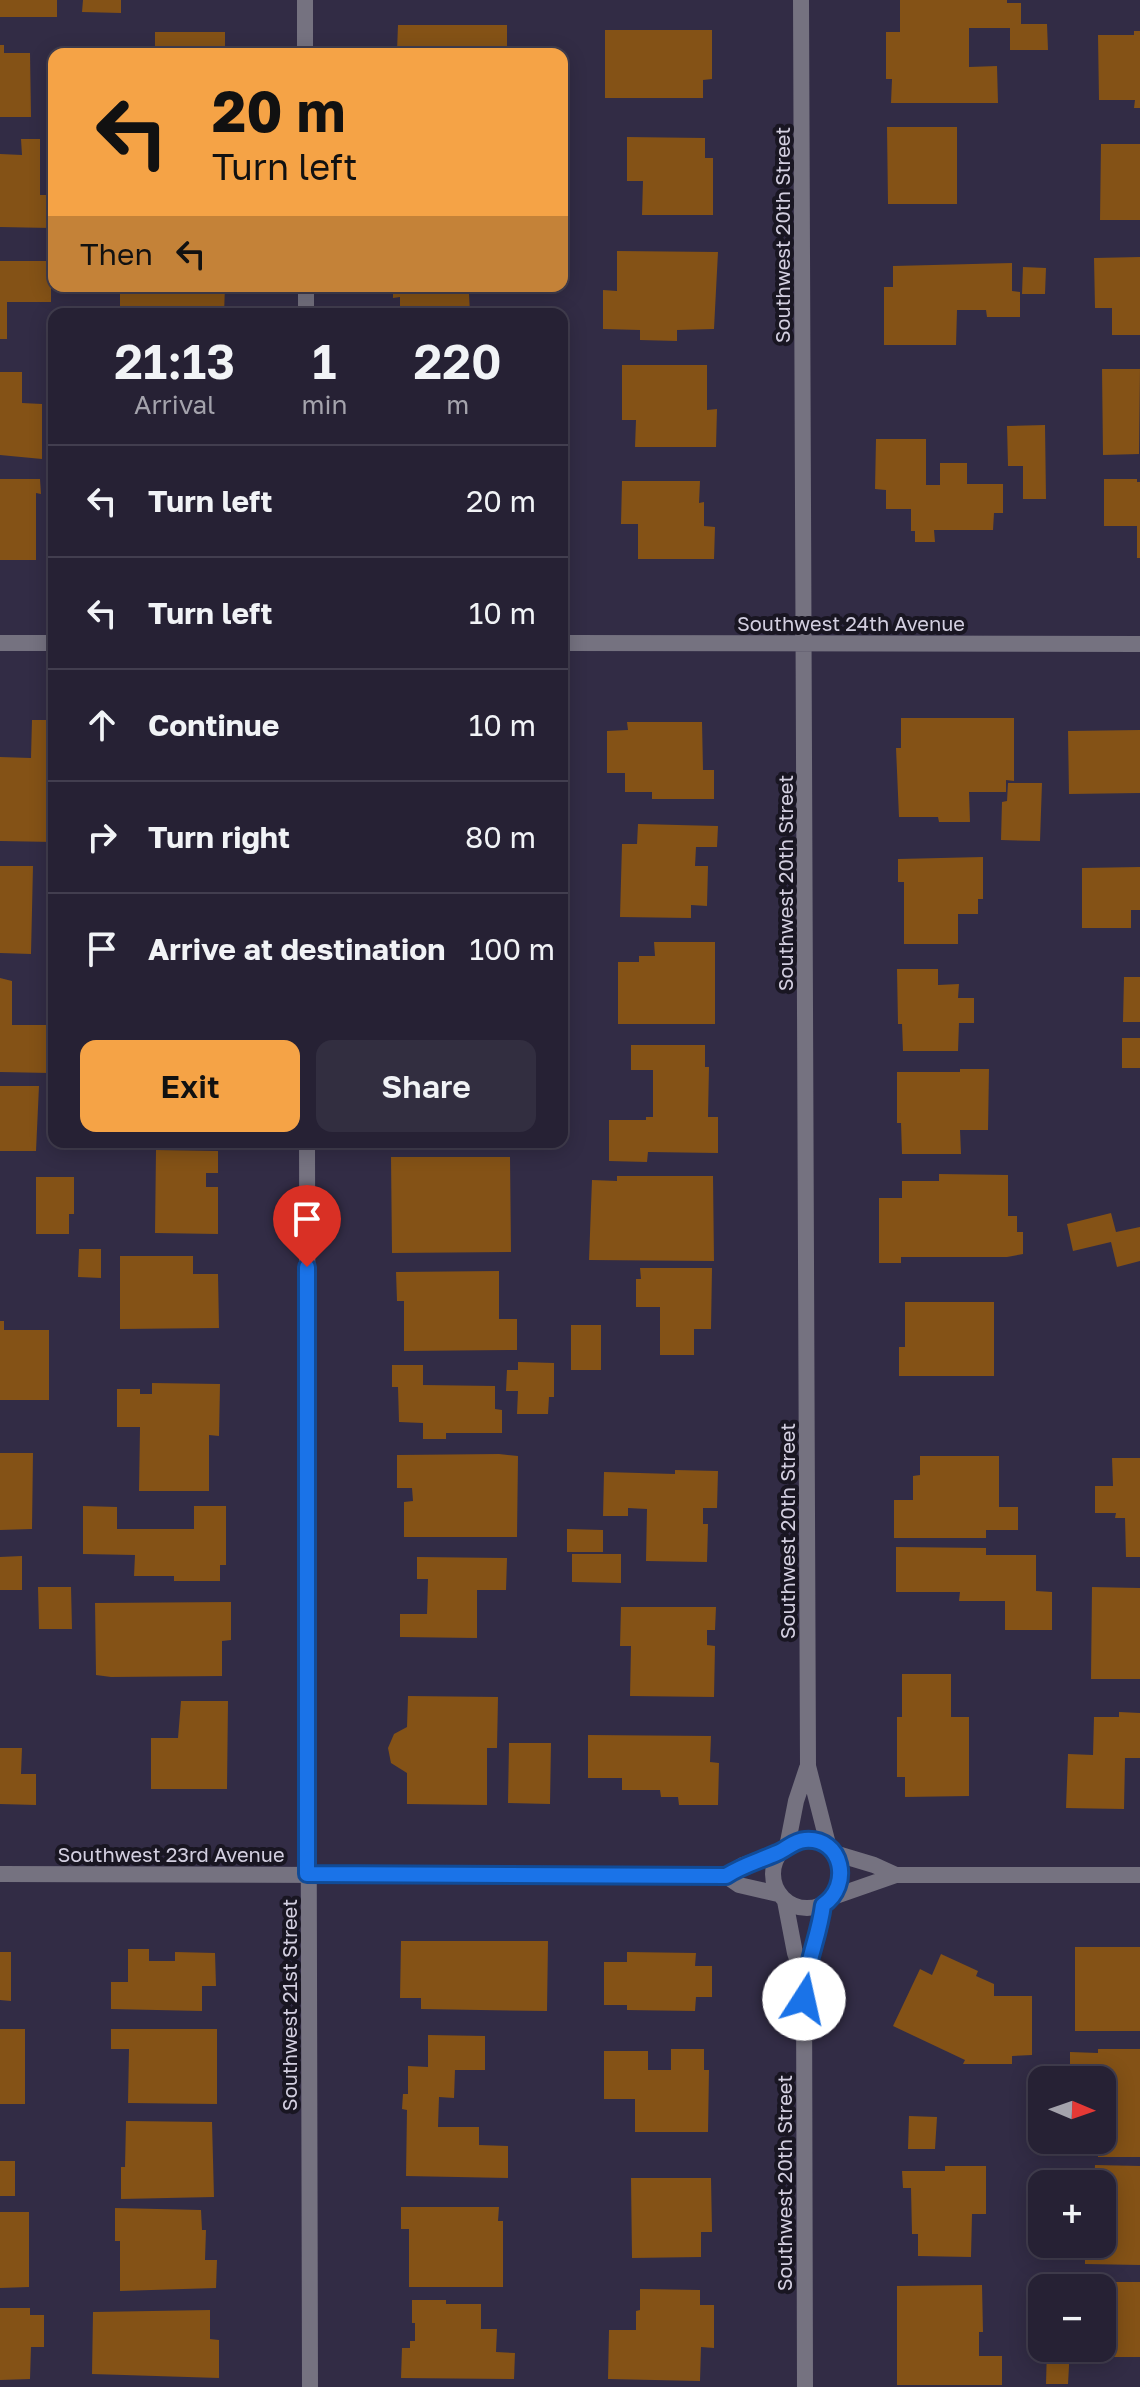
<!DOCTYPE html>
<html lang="en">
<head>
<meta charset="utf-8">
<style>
  :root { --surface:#262134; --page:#322e40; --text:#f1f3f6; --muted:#a4a3ac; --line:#423e4f; --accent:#f5a346 }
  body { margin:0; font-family:"Golos Text",sans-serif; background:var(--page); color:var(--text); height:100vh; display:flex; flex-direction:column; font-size:30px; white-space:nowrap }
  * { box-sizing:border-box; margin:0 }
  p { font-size:26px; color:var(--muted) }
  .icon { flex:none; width:44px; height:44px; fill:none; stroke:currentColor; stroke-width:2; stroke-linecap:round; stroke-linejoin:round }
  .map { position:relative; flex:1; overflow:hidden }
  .drawer { position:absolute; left:48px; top:308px; width:520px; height:840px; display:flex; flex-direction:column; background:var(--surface); border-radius:16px; box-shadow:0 4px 20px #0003,0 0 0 2px var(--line) }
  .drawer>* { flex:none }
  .banner { position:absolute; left:48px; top:48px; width:520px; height:244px; border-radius:16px; box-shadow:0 4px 20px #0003,0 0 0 2px var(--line); background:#f5a346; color:#111; overflow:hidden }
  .needle { width:52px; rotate:92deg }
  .controls { position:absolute; left:1028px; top:2066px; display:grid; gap:16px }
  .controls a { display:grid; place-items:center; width:88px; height:88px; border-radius:16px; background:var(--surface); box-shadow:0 4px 20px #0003,0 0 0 2px var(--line); font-size:40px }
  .pin { position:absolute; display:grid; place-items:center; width:68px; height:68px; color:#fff; margin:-82px -34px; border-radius:50% 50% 50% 0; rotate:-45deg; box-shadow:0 0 8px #0007 }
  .pin .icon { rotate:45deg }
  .me { position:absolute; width:88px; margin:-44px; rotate:10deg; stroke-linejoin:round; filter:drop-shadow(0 0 6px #0008) }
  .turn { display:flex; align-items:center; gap:28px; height:168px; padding:0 32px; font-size:36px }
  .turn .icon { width:104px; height:104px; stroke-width:2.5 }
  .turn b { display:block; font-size:56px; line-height:68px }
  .then { display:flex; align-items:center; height:76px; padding:0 32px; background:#0003; gap:16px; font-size:30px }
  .eta { display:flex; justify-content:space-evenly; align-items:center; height:136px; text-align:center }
  .eta b { font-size:48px; font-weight:600; line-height:56px }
  .primary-button { display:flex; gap:16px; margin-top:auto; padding:16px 32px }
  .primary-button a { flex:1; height:92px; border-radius:16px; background:var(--accent); color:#111; font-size:32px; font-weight:600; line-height:92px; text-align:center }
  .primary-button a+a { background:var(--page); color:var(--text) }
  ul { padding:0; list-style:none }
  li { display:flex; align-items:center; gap:24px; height:112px; padding:0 32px; border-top:2px solid var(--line) }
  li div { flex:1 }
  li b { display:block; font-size:30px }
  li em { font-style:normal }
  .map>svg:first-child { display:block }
  .building { fill:#845216 }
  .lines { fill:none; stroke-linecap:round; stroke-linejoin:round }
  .street { stroke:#757280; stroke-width:16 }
  .route-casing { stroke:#114b97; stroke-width:20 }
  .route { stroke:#1a73e8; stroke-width:14 }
  .labels { text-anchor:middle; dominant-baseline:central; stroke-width:8; stroke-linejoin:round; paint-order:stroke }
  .street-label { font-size:20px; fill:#d3cfe0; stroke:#191622 }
</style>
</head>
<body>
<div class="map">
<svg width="1140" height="2387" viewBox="0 0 1140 2387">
  <rect width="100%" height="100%" fill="#322c45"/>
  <path class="building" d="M0,0H57V17H0Z
    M83,0H121V13L82,12Z
    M900,0H1007V3H1021V24H1047L1048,50H1010V28H969V67L997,66L998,103H891L892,79H886V32H900Z
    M398,25H507V54H405V52L397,51Z
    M605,30H712V79L703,80V98H605Z
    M1134,31H1140V108H1134L1135,100H1099L1098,35H1134Z
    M155,32H225V53L155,54Z
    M0,45H4V53H30L31,117H0Z
    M887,127H957V204H888Z
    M627,137L705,138V158H713V215H642L643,181H627Z
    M21,139H40V195H51V228L0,227V154L22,155Z
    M1101,144H1140V220H1100Z
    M617,251L718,252L714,329L677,330V341L640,340V330L603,329V290L617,291Z
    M1140,257V335H1112V308H1095L1094,258Z
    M0,261H51V302H7V339H0Z
    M1012,263V291L1020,292V317H987L986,310H957L956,345H884V287H893V266Z
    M1023,267L1046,268L1045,294H1022Z
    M120,286H225L224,314H120Z
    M393,286H484V294H469L470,314H400V297L393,298Z
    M622,365H707V410L717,409L716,447H635L636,420H622Z
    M1102,369H1140L1139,454L1103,455Z
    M0,372H22V403L42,404V459L0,455Z
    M1045,425L1046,499H1023V466H1008L1007,426Z
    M876,439H926V485H940V463H967V484H1003V513H994L993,530H934L935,542H915V531H911V509H886V490L875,489Z
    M0,479H40L41,494L36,493V560H0Z
    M1104,479H1137V482H1140V558H1137V526H1104Z
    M622,481H700L699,503L704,502V526L715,527L714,559H638V524H621Z
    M901,718H1014V781L1006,780V792H969L970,822H939L938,817H899L896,748H901Z
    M32,720H54V842L0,841V757L31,758Z
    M627,722H702L703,770H714V799H652V792H625V773H607V731L628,730Z
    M1140,730V793L1069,794L1068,731Z
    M1008,783H1042L1040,841L1001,840L1002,802L1007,801Z
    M638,824L718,826L717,847H696L695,866H708L707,906L691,905V918L620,917L622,844H637Z
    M983,857V899H978V914H958V944H904V882H898V859Z
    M0,866H33L31,954L0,953Z
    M1140,867V910H1131V928H1082V868Z
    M654,942H715V1024H618V962H639V956H655Z
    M897,969H938V985L959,984L958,998H974V1023H959L958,1051H903L902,1024H898Z
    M1124,977H1140V1022H1123Z
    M0,978L12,981V1025H50V1073L0,1072Z
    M1122,1038H1140V1068H1122Z
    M631,1045H705V1067H709L708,1117H718V1153L648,1152L647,1162L609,1161V1120H646V1117H653V1070H631Z
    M960,1069H989L988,1130H960L961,1154H902L901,1123H897V1072H960Z
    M0,1086H39L36,1151H0Z
    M156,1150L218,1151V1173H206V1187H218V1234L155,1233Z
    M391,1157H510L511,1252L392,1253Z
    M939,1174L1008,1175V1216H1017V1232H1023V1254L1007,1257H901V1263H879V1198H902V1181H939Z
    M617,1176H713L714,1261L589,1260L592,1180L617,1181Z
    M36,1177H74V1214H69V1234H36Z
    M1111,1213L1116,1232L1140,1227V1261L1117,1267L1111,1242L1073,1251L1067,1224Z
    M79,1249H101V1278L78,1277Z
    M120,1256H193V1274H218L219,1328L120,1329Z
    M640,1268H712L711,1329H694V1355H660V1307H636V1279H641Z
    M499,1271V1319H517V1350L404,1351V1301H397L396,1272Z
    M905,1302H994V1376H899V1347H905Z
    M0,1321H4V1330H49V1400H0Z
    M571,1325H601V1370H571Z
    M518,1362L554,1363V1397H549L548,1414H517L518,1391H506L507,1370H518Z
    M392,1365H423V1385L495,1386V1409L502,1410V1433H446V1439H423V1423L399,1422L398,1387H392Z
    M152,1383L220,1384L219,1436L209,1435V1491H139L140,1427H117V1389H140V1394H152Z
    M0,1453H33L32,1529L0,1530Z
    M499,1454L518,1456L517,1537H404V1502L413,1501L412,1488H397V1455Z
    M920,1456H999V1507H1018V1530H986V1538H894V1500H913V1476L920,1475Z
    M1112,1458H1140V1557H1126L1125,1518H1115L1116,1513H1095V1486H1113Z
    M675,1470L718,1471L717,1508H703V1524H708L707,1562L646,1561L647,1509L628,1508V1516H603L604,1472L675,1474Z
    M83,1506L117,1507V1529H194V1506H226V1565H220V1581H174V1576H134L135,1555L83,1554Z
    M567,1529L603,1530V1552H567Z
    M896,1547L986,1548V1555H1036V1591L1052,1592V1630H1005V1601H959L960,1592H896Z
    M572,1554H621V1583L572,1582Z
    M22,1556V1590H0V1557Z
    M417,1557L507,1558L506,1590H477V1638L400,1637V1614H427L428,1579H417Z
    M38,1587H71L72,1629H39Z
    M1092,1587L1140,1588V1679H1091Z
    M231,1602V1640L222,1641V1676L111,1677L96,1675L95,1603Z
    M621,1607H716L715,1630H707V1645L715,1646L714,1697L630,1696L631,1646H620Z
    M902,1674H951V1717H969V1796L905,1797V1777H897V1717H902Z
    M408,1696L498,1697L497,1748H487V1805L407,1804V1773L391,1763L388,1748L394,1734L407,1727Z
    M181,1701H228L227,1789H151V1738H178Z
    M1119,1712L1140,1713V1758H1125L1124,1809L1066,1808L1068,1754L1093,1755L1094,1717H1119Z
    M588,1735L711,1736L710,1762L719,1763L718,1805H679L678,1797H661L660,1790H622V1778H588Z
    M509,1743H551L550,1804L508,1803Z
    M0,1748H22L21,1774H36V1805L0,1804Z
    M401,1941H548L547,2011L421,2009V1998H400Z
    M1075,1947H1140V2031H1075Z
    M128,1949H149V1961H175V1952L215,1953L216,1986H202V2011L111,2009V1982H128Z
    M0,1952H11V2001L0,2000Z
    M627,1952L696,1953L695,1966H712V1997H696L695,2011L627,2010V2005H604V1962H627Z
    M941,1954L978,1971L976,1976L994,1984V1996H1032V2055L1012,2056V2064H963L965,2060L893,2026L920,1969L932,1975Z
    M0,2029H25V2104H0Z
    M111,2029H217V2104L128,2103L129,2049H111Z
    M428,2035L485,2036V2070H455L454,2098L439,2097L438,2127H479V2145L508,2146V2178L406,2176L407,2110L402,2109L403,2094H408V2066L428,2067Z
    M671,2049H704V2070H709L708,2132H635V2099H604V2051H648V2070H671Z
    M1098,2049H1140V2157H1098V2145L1088,2146V2140H1102V2080H1070V2052L1098,2053Z
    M909,2116L937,2117L935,2149H908Z
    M126,2121L212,2122L214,2197L121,2199V2167H125Z
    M0,2161H15V2196H0Z
    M1095,2165L1140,2166V2265L1085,2264V2244H1102V2184H1094Z
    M945,2166H986V2214H972L971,2257L918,2256V2234H912L911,2188H903L902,2171H945Z
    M631,2178H711L712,2232H701V2257L632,2258Z
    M401,2207H499L498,2221H503V2287H409V2229H401Z
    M115,2208L201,2210L202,2230H206L205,2260H217L216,2288L120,2291V2241H115Z
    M0,2212H29V2287L0,2288Z
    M1103,2282H1140V2357H1102Z
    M982,2285L983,2332H979V2356H1002V2385H897V2286Z
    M640,2289L700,2290V2305H714V2348L701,2347L700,2381L608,2379L609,2330H636V2311L640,2310Z
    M412,2300H446V2304H481V2329H497L496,2352L515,2353L514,2379L401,2378L402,2348H410V2341H415V2323H412Z
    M0,2308H30V2315H44V2347H31L30,2379L0,2380Z
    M210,2310V2339L219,2340V2378L92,2374L93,2312Z
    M1047,2348H1070L1068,2384H1046Z"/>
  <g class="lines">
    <path class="street" d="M305,0V54
      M801,0L808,1766L829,1848
      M306,286V314
      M0,643H54
      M562,643L1140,644
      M307,1142L310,2387
      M773 1874a34 34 0 1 1 68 0a34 34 0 1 1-68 0Z
      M787,1847L796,1801L807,1768
      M834,1853L874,1865L896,1875
      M0,1874L720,1876H726L739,1885L778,1894
      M726,1876L743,1865L780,1852
      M833,1897L896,1875H1140
      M785,1901L795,1953L804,1978
      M805,2387L804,1978L820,1928L823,1905"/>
  </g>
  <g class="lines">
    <g class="route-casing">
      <path id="route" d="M307,1267V1874L726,1876C743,1865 759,1861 777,1853C787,1849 793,1841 805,1840C843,1837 852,1886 823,1905C819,1938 804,1967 804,1999"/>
    </g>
    <use href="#route" class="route"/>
  </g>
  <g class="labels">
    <g class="street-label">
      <text transform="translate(782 235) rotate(-90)">Southwest 20th Street</text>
      <text x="851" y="623">Southwest 24th Avenue</text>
      <text transform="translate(785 883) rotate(-90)">Southwest 20th Street</text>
      <text transform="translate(787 1531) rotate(-90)">Southwest 20th Street</text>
      <text x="171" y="1854">Southwest 23rd Avenue</text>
      <text transform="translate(289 2005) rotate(-90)">Southwest 21st Street</text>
      <text transform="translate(784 2183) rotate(-90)">Southwest 20th Street</text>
    </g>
  </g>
</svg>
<div class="controls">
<a><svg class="needle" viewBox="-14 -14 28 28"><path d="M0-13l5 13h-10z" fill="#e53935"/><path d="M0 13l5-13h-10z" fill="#a4a3ac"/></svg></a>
<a>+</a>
<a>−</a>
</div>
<div class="pin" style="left:307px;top:1267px;background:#d93025"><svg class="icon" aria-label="arrive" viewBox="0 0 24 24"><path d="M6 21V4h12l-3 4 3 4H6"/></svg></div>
<svg class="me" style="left:804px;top:1999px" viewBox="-20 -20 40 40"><circle r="19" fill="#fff"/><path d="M0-13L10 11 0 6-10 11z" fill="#1a73e8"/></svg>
<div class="banner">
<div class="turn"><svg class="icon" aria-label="left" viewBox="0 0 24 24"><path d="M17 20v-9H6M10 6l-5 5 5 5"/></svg><div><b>20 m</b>Turn left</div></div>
<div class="then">Then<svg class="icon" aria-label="left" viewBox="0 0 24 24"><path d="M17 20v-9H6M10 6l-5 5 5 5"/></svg></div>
</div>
<section class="drawer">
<div class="eta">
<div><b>21:13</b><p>Arrival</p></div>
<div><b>1</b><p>min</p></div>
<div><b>220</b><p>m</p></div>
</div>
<ul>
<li><svg class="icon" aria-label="left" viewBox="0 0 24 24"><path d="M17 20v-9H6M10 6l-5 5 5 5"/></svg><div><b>Turn left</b></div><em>20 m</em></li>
<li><svg class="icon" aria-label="left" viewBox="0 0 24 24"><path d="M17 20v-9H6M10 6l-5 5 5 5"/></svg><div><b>Turn left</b></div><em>10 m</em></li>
<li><svg class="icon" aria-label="ahead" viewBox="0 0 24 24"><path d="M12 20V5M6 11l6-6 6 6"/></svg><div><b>Continue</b></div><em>10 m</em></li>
<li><svg class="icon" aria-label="right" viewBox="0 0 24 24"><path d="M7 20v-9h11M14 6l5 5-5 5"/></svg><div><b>Turn right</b></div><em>80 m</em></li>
<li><svg class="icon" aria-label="arrive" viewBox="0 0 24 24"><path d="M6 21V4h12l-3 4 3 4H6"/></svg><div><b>Arrive at destination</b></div><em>100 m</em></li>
</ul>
<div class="primary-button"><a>Exit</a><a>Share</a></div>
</section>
</div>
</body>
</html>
